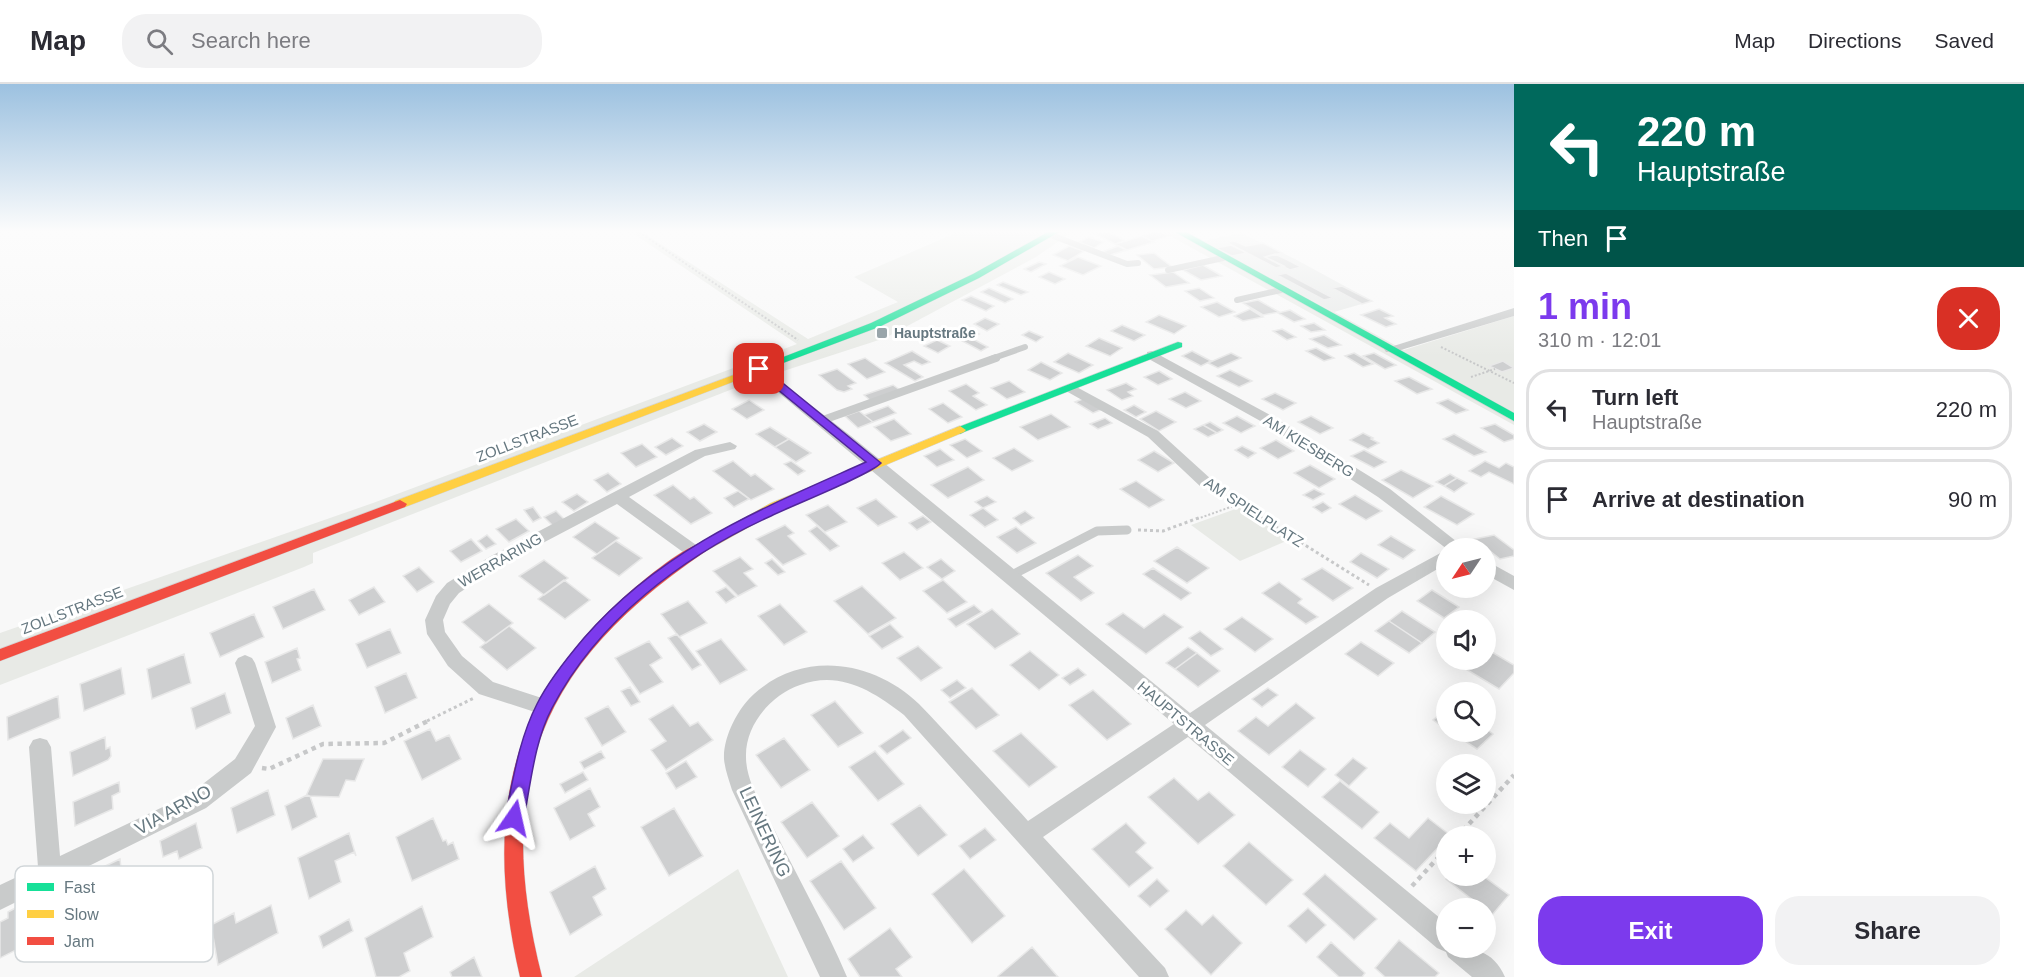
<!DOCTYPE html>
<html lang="en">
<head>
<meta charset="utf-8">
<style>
  :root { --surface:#fff; --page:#f2f2f3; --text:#2b2b33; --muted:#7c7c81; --line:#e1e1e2; --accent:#7c3aed }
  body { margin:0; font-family:Arial,sans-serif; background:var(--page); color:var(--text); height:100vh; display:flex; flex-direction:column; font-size:22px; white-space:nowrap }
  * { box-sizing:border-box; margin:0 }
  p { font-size:20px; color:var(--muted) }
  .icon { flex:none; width:33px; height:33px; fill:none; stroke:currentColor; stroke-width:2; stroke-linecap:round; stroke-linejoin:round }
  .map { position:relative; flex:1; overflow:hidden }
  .details { display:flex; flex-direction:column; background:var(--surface); width:510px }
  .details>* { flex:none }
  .guide { background:#00695c; color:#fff; overflow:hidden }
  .needle { width:39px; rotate:235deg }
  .buttons { position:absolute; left:1436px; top:454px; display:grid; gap:12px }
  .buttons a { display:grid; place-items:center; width:60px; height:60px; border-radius:50%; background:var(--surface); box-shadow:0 6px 24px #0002; font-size:30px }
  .pin { position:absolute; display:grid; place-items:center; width:51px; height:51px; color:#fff; margin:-26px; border-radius:12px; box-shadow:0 3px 9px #0006 }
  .me { position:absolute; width:66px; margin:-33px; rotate:11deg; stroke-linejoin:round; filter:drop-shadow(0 0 4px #0008) }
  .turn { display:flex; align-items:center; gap:21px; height:126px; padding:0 24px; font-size:27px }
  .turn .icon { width:78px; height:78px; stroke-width:2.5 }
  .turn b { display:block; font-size:42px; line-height:51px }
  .then { display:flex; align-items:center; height:57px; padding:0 24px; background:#0003; gap:12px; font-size:22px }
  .round { display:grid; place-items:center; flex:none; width:63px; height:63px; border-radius:24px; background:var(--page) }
  .summary { display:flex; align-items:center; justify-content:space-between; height:102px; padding:0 24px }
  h1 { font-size:36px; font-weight:800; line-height:45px; color:var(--accent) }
  .cta { display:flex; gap:12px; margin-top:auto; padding:12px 24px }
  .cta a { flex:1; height:69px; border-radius:24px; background:var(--accent); color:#fff; font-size:24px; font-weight:800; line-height:69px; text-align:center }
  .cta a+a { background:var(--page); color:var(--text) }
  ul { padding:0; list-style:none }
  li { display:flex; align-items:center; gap:18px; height:81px; margin:0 12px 9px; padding:0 12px; border:3px solid var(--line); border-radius:24px }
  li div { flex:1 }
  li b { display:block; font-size:22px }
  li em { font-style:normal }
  header { display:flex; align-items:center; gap:36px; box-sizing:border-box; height:84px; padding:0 30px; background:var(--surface); border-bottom:2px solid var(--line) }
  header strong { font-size:28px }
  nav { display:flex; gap:33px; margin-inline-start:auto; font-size:21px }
  .search { width:420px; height:54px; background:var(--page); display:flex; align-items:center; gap:15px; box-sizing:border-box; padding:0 21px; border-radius:24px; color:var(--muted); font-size:22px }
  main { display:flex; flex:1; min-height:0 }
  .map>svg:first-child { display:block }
  .built { fill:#e7e9e8 }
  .green { fill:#e8eae6 }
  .building { fill:#cecfd0; stroke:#e8e8e8; stroke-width:1.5 }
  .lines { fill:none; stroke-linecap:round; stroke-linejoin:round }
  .fast-casing { stroke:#d4d5d6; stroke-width:1 }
  .slow-casing { stroke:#d4d5d6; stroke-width:1 }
  .jam-casing { stroke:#d4d5d6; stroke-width:1 }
  .path-far2 { stroke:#c7c8c9; stroke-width:2; stroke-dasharray:2 2; stroke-linecap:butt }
  .path-far1 { stroke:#c7c8c9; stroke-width:3; stroke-dasharray:3 3; stroke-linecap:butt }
  .path { stroke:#c7c8c9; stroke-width:4.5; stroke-dasharray:4.5 4.5; stroke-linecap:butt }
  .lane-far2 { stroke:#c9cbcb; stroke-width:6 }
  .lane-far1 { stroke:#c9cbcb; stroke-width:8 }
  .lane { stroke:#c9cbcb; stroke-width:9 }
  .street { fill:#c9cbcb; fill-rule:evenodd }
  .fast { fill:#16e098; fill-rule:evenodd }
  .slow { fill:#ffcf43; fill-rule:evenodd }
  .jam { fill:#f24e42; fill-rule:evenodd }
  .route { fill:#7c3aed; stroke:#51269a; stroke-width:1.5 }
  .poi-dot { fill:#99a5aa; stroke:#fff; stroke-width:2 }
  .labels { text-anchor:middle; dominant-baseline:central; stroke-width:6; stroke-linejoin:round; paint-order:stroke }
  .far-poi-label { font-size:14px; font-weight:bold; fill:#667880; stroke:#fff; text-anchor:start }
  .street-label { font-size:15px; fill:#667880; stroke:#fff }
  .near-street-label { font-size:18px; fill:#667880; stroke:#fff }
  .key { fill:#fff; stroke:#d1d6d9; stroke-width:1.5 }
  .key-label { font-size:16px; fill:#667880 }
</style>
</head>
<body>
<header>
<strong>Map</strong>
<div class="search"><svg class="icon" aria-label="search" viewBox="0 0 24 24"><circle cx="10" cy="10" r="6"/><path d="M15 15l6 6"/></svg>Search here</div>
<nav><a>Map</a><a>Directions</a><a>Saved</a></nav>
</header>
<main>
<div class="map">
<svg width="1514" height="893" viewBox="0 0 1514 893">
  <rect width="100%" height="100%" fill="#f8f8f8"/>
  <path class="built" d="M986,148H1041L1016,164L983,150Z
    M1241,149L1295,175L1372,217L1334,228L1203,157Z"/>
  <path class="green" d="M631,148H642L808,255L898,218L854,193L958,148H986L983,150L1016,164L1041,148H1072L1036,173L885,254L753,297L313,469V479L304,483L0,601V549L373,419L797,260Z
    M1163,148H1188L1404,266L1514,232V341Z
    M1241,423L1291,455L1240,477L1191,441Z
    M738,785L788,893H574Z"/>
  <path class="building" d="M1108,148L1126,157L1115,160L1093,149Z
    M1152,148H1162L1169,152L1152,157L1142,152Z
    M1142,152L1154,158L1127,166L1115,160Z
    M1089,153L1103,158L1094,164L1079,158Z
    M1235,157L1246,162L1263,159L1282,169L1265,173L1284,182L1276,184L1226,158Z
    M1231,161L1247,169L1232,172L1216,164Z
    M1069,162L1084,167L1068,177L1053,171Z
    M1118,162L1127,166L1110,171L1102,168Z
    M1154,169L1172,183L1154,185L1137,171Z
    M1275,170L1288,176L1301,183L1290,186L1265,173Z
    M1078,173L1101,182L1083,191L1060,182Z
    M1039,178L1046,180L1031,188L1024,185Z
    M1203,181L1222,192L1201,196L1183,186Z
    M1049,188L1065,195L1055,200L1039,193Z
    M1173,188L1189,199L1166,203L1150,191Z
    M1286,189L1333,214L1324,216L1277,191Z
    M1003,198L1028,208L1021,211L997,201Z
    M1342,202L1372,217L1362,220L1332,204Z
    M989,204L1013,215L1005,219L981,208Z
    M1199,204L1214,214L1200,217L1185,207Z
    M971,212L994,222L986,227L962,216Z
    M1258,216L1279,228L1263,231L1243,219Z
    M1217,218L1235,228L1219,233L1201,223Z
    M1250,225L1263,233L1243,237L1234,232Z
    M1379,225L1393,232L1385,234L1396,240L1386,243L1361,231Z
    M1290,226L1305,235L1294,238L1278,229Z
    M1159,231L1186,242L1174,250L1146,238Z
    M985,234L999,240L987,247L974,240Z
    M1314,239L1325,246L1311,248L1301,242Z
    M1122,241L1145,251L1134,257L1111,247Z
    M966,244L979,250L971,254L988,263L981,267L951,251Z
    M1282,245L1296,253L1287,256L1273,247Z
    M1029,247L1043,253L1036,258L1022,251Z
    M1324,251L1341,261L1328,264L1310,255Z
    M1099,254L1122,264L1110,272L1086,262Z
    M937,256L950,262L938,269L924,262Z
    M1316,264L1334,274L1324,277L1306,267Z
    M912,267L930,278L922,281L914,277L904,281L923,293L915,297L885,279Z
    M1192,267L1211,277L1201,282L1182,272Z
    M1068,269L1093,281L1079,289L1054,278Z
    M1231,269L1241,274L1218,284L1208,279Z
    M1354,269L1373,280L1363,283L1345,272Z
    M1374,269L1396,281L1385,285L1363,272Z
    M865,274L885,288L867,295L848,280Z
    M1503,277L1514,284L1502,288L1489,282Z
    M1041,278L1062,289L1050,296L1028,286Z
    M837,285L856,299L848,302L852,305L844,308L837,306L819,291Z
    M1230,286L1252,297L1239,303L1217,292Z
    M1159,287L1172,295L1158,301L1144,293Z
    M1409,293L1432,305L1417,310L1395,297Z
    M1009,297L1025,308L1007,315L991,304Z
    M1126,299L1136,305L1128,308L1133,312L1122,316L1107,306Z
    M966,300L979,309L973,312L987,321L976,326L949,307Z
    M893,301L900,306L871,317L864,311Z
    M1185,308L1201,317L1186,324L1169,315Z
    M1275,309L1296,319L1283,326L1262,315Z
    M1085,314L1103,325L1093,329L1075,318Z
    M1448,315L1468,326L1456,330L1437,319Z
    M749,316L764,326L747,335L732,325Z
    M943,319L962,333L948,339L929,325Z
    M1134,321L1146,328L1136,333L1124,326Z
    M888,322L896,329L873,338L864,331Z
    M859,327L873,338L858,344L845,332Z
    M1156,327L1176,338L1159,347L1140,335Z
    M1051,330L1070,343L1038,356L1020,343Z
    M1237,332L1255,342L1241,349L1223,339Z
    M1311,332L1333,344L1320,350L1298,338Z
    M1105,334L1112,339L1098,345L1090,340Z
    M894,335L911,350L891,357L874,343Z
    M1210,338L1223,346L1217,349L1203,341Z
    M704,340L717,348L700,357L687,348Z
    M1495,340L1514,351V355L1504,358L1481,344Z
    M1203,341L1217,349L1208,353L1194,345Z
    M770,343L789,355L775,363L756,350Z
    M1363,349L1373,354L1371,355L1379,359L1368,365L1350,356Z
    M1454,350L1486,368L1474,372L1443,355Z
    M672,354L683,362L666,371L655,363Z
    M789,355L811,369L796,378L775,363Z
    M965,355L982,367L967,374L950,361Z
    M1276,356L1294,367L1278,375L1260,364Z
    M642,360L657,373L636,383L621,369Z
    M1242,362L1256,369L1248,374L1235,366Z
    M1014,364L1033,377L1012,387L993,374Z
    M940,365L954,376L937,383L924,372Z
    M1364,366L1386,378L1374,384L1351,372Z
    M1154,367L1174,379L1158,388L1138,376Z
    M733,377L751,392L755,390L774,405L751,416L713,387Z
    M791,377L805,387L798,391L784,380Z
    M1485,377L1499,384L1506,379L1514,383V400L1489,388L1481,393L1469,387Z
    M1310,381L1335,395L1319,404L1294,389Z
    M968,383L984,396L948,414L931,401Z
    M1401,386L1433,402L1413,414L1382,396Z
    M608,389L621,400L607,408L594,396Z
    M1450,390L1457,394L1444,402L1436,398Z
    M1457,394L1467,399L1454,408L1444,402Z
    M1136,397L1164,416L1149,424L1120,405Z
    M673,401L690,415L694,413L712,429L691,440L654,411Z
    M1314,405L1324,410L1313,416L1303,411Z
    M738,407L749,415L734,423L724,414Z
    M577,410L588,418L574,427L562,418Z
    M1355,411L1382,427L1366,436L1339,420Z
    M987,412L996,418L983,424L975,418Z
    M1441,412L1474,430L1457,441L1424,423Z
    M876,415L897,433L878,442L857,424Z
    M1323,418L1331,424L1322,429L1313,423Z
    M828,421L847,438L825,448L806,431Z
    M533,423L541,434L533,438L524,426Z
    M983,424L998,436L985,443L970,431Z
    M556,427L565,436L553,442L544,433Z
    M1025,427L1034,434L1021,441L1013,434Z
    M923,432L931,438L917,446L909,439Z
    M516,435L529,447L509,458L496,445Z
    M595,438L619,454L597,470L573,453Z
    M785,441L794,449L788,452L806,470L783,481L756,455Z
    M817,442L839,462L830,467L809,447Z
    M1016,443L1036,459L1017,469L997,453Z
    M487,451L496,460L486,465L478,457Z
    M1494,451L1514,466V472L1500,475L1475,455Z
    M1391,452L1415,466L1403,475L1378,461Z
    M471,455L482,467L461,478L450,467Z
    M616,457L642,474L619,492L592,474Z
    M1177,463L1209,484L1187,499L1154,477Z
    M904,468L923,484L900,496L882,479Z
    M1361,469L1389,485L1377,494L1350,478Z
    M1078,471L1093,482L1074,493L1094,509L1081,517L1046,489Z
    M740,473L753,485L744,489L757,502L738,512L713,487Z
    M772,475L785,488L778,491L765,479Z
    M941,475L955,487L942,495L927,483Z
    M544,476L568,494L544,511L519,492Z
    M419,483L434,498L417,508L403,492Z
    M1153,484L1191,509L1181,516L1143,490Z
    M1322,484L1353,504L1333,517L1302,495Z
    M564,496L590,516L565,535L538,515Z
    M943,496L967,518L947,529L923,507Z
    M1279,498L1302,515L1298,519L1318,533L1306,540L1262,509Z
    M862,502L896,534L868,550L834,517Z
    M374,503L385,518L359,531L349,516Z
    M726,503L736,513L726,519L716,508Z
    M314,505L325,526L283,545L273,523Z
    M1432,506L1459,523L1444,534L1417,517Z
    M688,517L707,539L679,553L661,530Z
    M489,520L513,539L486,559L462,538Z
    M780,520L807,548L784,561L758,532Z
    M974,521L982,528L956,543L948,535Z
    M992,525L1020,550L995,565L967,540Z
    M1402,527L1435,548L1422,559L1389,537Z
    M1123,529L1144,544L1164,530L1183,543L1146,570L1106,540Z
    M254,530L264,553L220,573L210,549Z
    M1242,533L1273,555L1255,568L1224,545Z
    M1389,537L1422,559L1409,569L1375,547Z
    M890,540L903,553L882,565L869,552Z
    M509,542L536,564L507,586L480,563Z
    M390,545L401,569L367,584L356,560Z
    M1200,547L1223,565L1211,572L1189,554Z
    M677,550L701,581L692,586L668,554Z
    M721,555L747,586L720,600L696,567Z
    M649,557L662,574L650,581L663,598L640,610L615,574Z
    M1361,558L1394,579L1378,592L1345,570Z
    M918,562L942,584L921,597L897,574Z
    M1188,563L1197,569L1175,585L1166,579Z
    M297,564L300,574L297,575L301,586L272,599L265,578Z
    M1485,564L1514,581V589L1499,605L1464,584L1471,576H1485Z
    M1030,567L1059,591L1039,606L1010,581Z
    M1197,569L1220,587L1198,603L1175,585Z
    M184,570L191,599L152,615L147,585Z
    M121,584L125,610L84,627L80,600Z
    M1078,584L1086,591L1070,601L1062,594Z
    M406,589L417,614L385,629L375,603Z
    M957,596L966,604L950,614L941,606Z
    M630,603L640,618L631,622L621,607Z
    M972,604L999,631L976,645L949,618Z
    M1268,604L1278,611L1262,623L1252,615Z
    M1093,606L1131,640L1107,656L1069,621Z
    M225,609L231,629L196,645L191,624Z
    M58,612L60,634L8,656L7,633Z
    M835,617L863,649L838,663L811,631Z
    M1296,619L1315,634L1269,671L1238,647L1256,633L1268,642Z
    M313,621L321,642L293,655L286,634Z
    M673,621L690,642L698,638L713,656L666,686L651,666L666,657L649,635Z
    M608,622L626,648L602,662L585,634Z
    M1446,625V645L1433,636Z
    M1485,644L1493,650L1477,665L1451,648H1485Z
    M430,645L436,657L449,651L461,675L422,696L404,657Z
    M903,646L911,654L887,670L879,662Z
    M1021,649L1057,683L1029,703L993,667Z
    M105,653L106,665L110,663L111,672L108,676L73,692L70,668Z
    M784,654L810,686L781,704L756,671Z
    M1300,666L1326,685L1308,703L1282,683Z
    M601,667L605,674L584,685L580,678Z
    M875,667L904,700L878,717L849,683Z
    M1353,674L1367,684L1349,702L1335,691Z
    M323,675H364L355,697L346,696L339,713L306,712Z
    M686,677L697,693L676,705L666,689Z
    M583,688L588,696L565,709L560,700Z
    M1174,694L1198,716L1209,708L1235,731L1198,760L1148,713Z
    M1340,697L1379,728L1362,745L1322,713Z
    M119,698L120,708L112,712L113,725L75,742L73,718Z
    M590,704L600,723L588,730L595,742L570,756L554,724Z
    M268,706L275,731L237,749L231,724Z
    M307,711L310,712L317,733L292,746L285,722Z
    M812,718L839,752L807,774L781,738Z
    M920,721L947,751L918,772L891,740Z
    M674,724L703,772L669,792L641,743Z
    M433,734L443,757L446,756L448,761L453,758L459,775L412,797L396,753Z
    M1428,734L1450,751L1416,787L1374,754L1390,739L1409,754Z
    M196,739L202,764L179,775L177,767L163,773L160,757Z
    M1126,739L1146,759L1136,768L1153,784L1129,803L1092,765Z
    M985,744L996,756L970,775L959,762Z
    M349,749L356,772L354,768L335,777L341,798L309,815L298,774Z
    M863,751L874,764L853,778L843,765Z
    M1249,758L1293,796L1266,821L1223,782Z
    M120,775L124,811L82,833L78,795Z
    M841,777L876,824L844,846L810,797Z
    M595,782L606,805L593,813L602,831L570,851L550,808Z
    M964,785L1005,832L972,859L932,810Z
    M1325,790L1377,835L1354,856L1303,810Z
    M1448,792H1483L1509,811L1492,831L1446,795Z
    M1157,795L1169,807L1150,823L1138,812Z
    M40,818L42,853L0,874V838L8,834V828L19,822V828Z
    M271,821L278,849L218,881L211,841L234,829L236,839Z
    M422,822L433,853L404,869L410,887L399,893H376L365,854Z
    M1308,824L1326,841L1306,859L1288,842Z
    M1186,826L1202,841L1213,831L1242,859L1211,891L1165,845Z
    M349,835L353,847L323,864L319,852Z
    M890,844L912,873L896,885L902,893H860L848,875Z
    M1399,856L1439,889L1435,893H1385L1375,884Z
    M1331,858L1365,889L1362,893H1339L1317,873Z
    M1032,863L1058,893H998V892Z
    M474,873L482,893H452L450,888Z"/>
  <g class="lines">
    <g class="fast-casing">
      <path id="fast" d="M1048,148H1059L979,194L879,243L751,291H743L742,289L871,239L973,190Z
        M1175,148H1186L1514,329V337Z
        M1178,258L1182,259V263L964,348L960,350L954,346L956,344Z"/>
    </g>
    <g class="slow-casing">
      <path id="slow" d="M747,286L751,287V291L405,423L400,424L393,420L395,417Z
        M960,342L966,346L964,348L781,425L706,467H696L694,464L696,461L771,419Z"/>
    </g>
    <g class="jam-casing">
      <path id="jam" d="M400,416L407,420L405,423L0,577V565Z
        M701,459L706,461L708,464L706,467C539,580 492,696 542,893H520C485,742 504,621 623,514C640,499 680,465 701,459Z"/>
    </g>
    <path class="path-far2" d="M639,148L798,256
      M1441,263L1514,299
      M1471,293L1495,285
      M1219,408L1262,435
      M1197,435L1239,420"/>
    <path class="path-far1" d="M1260,433L1369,501
      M1138,446L1163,447L1201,433
      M427,637L474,614"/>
    <path class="path" d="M262,684L269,685L323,660L384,659L430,636
      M1457,753L1514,691
      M1412,802L1446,765"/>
    <path class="lane-far2" d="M1051,151L1127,180L1138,179
      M1168,186L1223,174
      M1237,216L1281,206
      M991,275L1025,263"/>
    <path class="lane-far1" d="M823,336L996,274"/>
    <path class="lane" d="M1012,491L1097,447L1127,446"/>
    <path class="street" d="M1514,224V232L1394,268H1386L1384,265Z
      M1152,267L1274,333L1390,405L1466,465H1447L1378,413L1264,339L1147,274V268Z
      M759,281L851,352L1190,629L1376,504L1446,466V480L1388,514L1205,641L1446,839V864C1472,864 1493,865 1505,893H1472L1448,873L1446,868L1437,864L1188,653L1043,753L1165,884L1169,893H1139L904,631C873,607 840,586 800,601C771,611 745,641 746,673C746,698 763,723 774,745C798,794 826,843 847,893H820L732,706C729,696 725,686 724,675C723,653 738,624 754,610C803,566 873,576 919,620C934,635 948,651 963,667C985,690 1007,714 1028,737L1174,640L754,288V282Z
      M1071,300L1158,347L1212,396L1215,400L1212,404H1202L1148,353L1066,307L1064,304Z
      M730,358L737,362L735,365L705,372L629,413L699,463L701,467L699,471H687L617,420L503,480L459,509L450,520L443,536L445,548L462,572L493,598L551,617L554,623L551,629L544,631L479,610L448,582L427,550L425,536L436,512L447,499L491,472L695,366Z
      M1485,476L1514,492V506L1485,490Z
      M245,571L252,574L255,579L276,643L251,689L206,724L0,826V801L38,783L29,663L33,656L40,654L47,656L51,663L60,772L190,710L235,675L255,642L235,579L238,574Z"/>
    <use href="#fast" class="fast"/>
    <use href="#slow" class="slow"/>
    <use href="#jam" class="jam"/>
  </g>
  <linearGradient id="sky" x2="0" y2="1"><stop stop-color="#9cc1e0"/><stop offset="0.54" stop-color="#fcfcfc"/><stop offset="1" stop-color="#fcfcfc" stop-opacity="0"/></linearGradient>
  <rect width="1514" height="273" fill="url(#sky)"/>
  <path class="route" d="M755,283H763L881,379C870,391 791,422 771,432C683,472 598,536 552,624C535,656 531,697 524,734L521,740L514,742L508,740L505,734C513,696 519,655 537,620C549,596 567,574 584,554C662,464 761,425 866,378L755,287Z"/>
  <rect class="poi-dot" x="876" y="243" width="12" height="12" rx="3"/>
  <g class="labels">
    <g class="far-poi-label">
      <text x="894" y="249">Hauptstraße</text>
    </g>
    <g class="street-label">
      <text transform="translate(527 354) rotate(-21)">ZOLLSTRASSE</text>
      <text transform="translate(1309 362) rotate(32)">AM KIESBERG</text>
      <text transform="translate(1254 428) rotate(33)">AM SPIELPLATZ</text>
      <text transform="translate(500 476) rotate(-30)">WERRARING</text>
      <text transform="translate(72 526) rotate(-21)">ZOLLSTRASSE</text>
      <text transform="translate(1186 639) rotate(40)">HAUPTSTRASSE</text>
    </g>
    <g class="near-street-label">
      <text transform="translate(173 726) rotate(-29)">VIA ARNO</text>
      <text transform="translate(765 748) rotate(65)">LEINERING</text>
    </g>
  </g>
  <rect x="15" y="782" width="198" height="96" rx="9" class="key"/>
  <rect x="27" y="799" width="27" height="8" fill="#16e098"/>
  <rect x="27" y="826" width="27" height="8" fill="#ffcf43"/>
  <rect x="27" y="853" width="27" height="8" fill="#f24e42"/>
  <g class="key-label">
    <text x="64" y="809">Fast</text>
    <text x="64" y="836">Slow</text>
    <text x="64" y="863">Jam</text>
  </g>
</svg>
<div class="buttons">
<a><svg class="needle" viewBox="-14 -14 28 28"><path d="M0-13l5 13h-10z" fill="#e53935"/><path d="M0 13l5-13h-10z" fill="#7c7c81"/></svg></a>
<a><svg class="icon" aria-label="sound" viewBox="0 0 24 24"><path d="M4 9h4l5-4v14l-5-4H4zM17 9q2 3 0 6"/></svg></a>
<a><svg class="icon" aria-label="search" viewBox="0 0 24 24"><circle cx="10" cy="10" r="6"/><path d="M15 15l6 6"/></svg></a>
<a><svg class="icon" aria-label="layers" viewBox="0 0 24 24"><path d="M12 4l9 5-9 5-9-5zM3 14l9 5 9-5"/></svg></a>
<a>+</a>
<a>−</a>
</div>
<div class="pin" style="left:759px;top:285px;background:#d93025"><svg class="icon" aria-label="arrive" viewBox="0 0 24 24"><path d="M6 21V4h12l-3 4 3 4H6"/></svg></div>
<svg class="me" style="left:514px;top:734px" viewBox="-20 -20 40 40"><path d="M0-17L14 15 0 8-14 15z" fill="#7c3aed" stroke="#fff" stroke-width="4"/></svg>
</div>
<section class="details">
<div class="guide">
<div class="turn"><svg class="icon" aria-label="left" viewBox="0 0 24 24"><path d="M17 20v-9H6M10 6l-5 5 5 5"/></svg><div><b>220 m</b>Hauptstraße</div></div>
<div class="then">Then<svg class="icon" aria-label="arrive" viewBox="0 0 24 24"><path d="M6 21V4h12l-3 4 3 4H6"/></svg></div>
</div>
<div class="summary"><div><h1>1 min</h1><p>310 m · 12:01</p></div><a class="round" style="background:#d93025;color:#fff"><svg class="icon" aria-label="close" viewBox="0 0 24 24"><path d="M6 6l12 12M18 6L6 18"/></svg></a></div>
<ul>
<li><svg class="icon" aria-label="left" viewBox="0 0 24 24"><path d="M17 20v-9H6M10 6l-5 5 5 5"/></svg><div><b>Turn left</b><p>Hauptstraße</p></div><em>220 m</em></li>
<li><svg class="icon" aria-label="arrive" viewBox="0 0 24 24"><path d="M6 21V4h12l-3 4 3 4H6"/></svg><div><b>Arrive at destination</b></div><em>90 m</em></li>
</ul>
<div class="cta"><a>Exit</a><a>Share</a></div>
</section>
</main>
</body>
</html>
